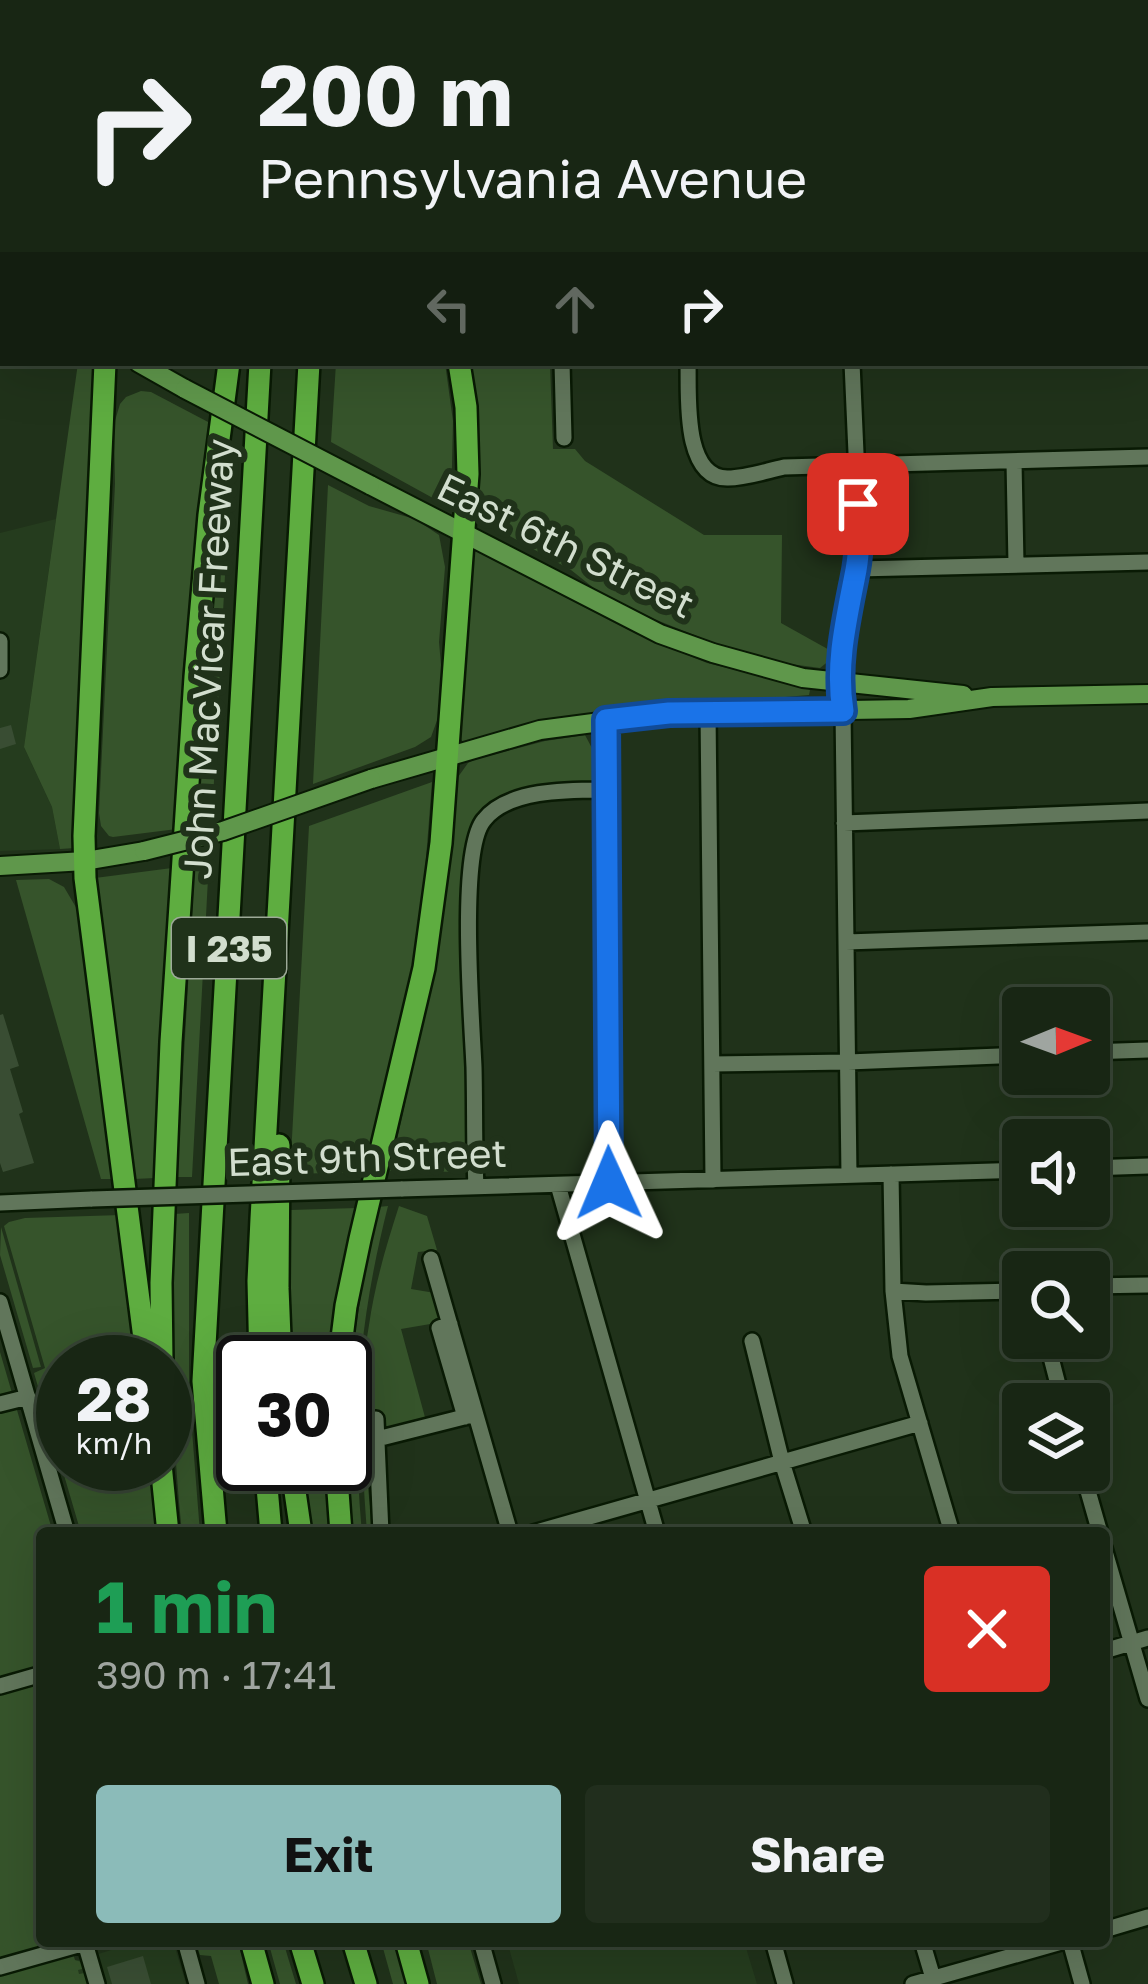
<!DOCTYPE html>
<html lang="en">
<head>
<meta charset="utf-8">
<style>
  :root { --surface:#182614; --page:#212e1d; --text:#f1f3f6; --muted:#9fa5a0; --line:#364334; --accent:#8bbbb9 }
  body { margin:0; font-family:"Golos Text",sans-serif; background:var(--page); color:var(--text); height:100vh; display:flex; flex-direction:column; font-size:45px; white-space:nowrap }
  * { box-sizing:border-box; margin:0 }
  p { font-size:39px; color:var(--muted) }
  .icon { flex:none; width:66px; height:66px; fill:none; stroke:currentColor; stroke-width:2; stroke-linecap:round; stroke-linejoin:round }
  .map { position:relative; flex:1; overflow:hidden }
  .side { position:absolute; left:36px; top:1527px; width:1074px; height:420px; display:flex; flex-direction:column; background:var(--surface); border-radius:12px; box-shadow:0 12px 48px #0002,0 0 0 3px var(--line) }
  .side>* { flex:none }
  .top-card { position:absolute; left:0px; top:0px; width:1149px; height:366px; box-shadow:0 12px 48px #0002,0 0 0 3px var(--line); background:#182614; color:var(--text); overflow:hidden }
  .needle { width:78px; rotate:89deg }
  .buttons { position:absolute; left:1002px; top:987px; display:grid; gap:24px }
  .buttons a { display:grid; place-items:center; width:108px; height:108px; border-radius:12px; background:var(--surface); box-shadow:0 12px 48px #0002,0 0 0 3px var(--line); font-size:60px }
  .speed { position:absolute; left:36px; top:1335px; display:flex; gap:24px; font-size:60px; font-weight:700; text-align:center }
  .speed>* { display:grid; place-content:center; width:156px; height:156px; border-radius:50%; background:var(--surface); box-shadow:0 12px 48px #0002,0 0 0 3px var(--line); line-height:1 }
  .speed small { font-size:30px; font-weight:400 }
  .speed .limit { border:6px solid #111; border-radius:18px; background:#fff; color:#111 }
  .pin { position:absolute; display:grid; place-items:center; width:102px; height:102px; color:#fff; margin:-51px; border-radius:24px; box-shadow:0 6px 18px #0006 }
  .me { position:absolute; width:132px; margin:-66px; rotate:359deg; stroke-linejoin:round; filter:drop-shadow(0 0 9px #0008) }
  .turn { display:flex; align-items:center; gap:42px; height:252px; padding:0 60px; font-size:54px }
  .turn .icon { width:156px; height:156px; stroke-width:2.5 }
  .turn b { display:block; font-size:84px; line-height:102px }
  .lanes { display:flex; align-items:center; height:114px; padding:0 60px; background:#0003; justify-content:center; gap:60px; direction:ltr }
  .lanes .off { opacity:.35 }
  .round { display:grid; place-items:center; flex:none; width:126px; height:126px; border-radius:12px; background:var(--page) }
  .overview { display:flex; align-items:center; justify-content:space-between; height:204px; padding:0 60px }
  h1 { font-size:72px; font-weight:700; line-height:90px; color:#1e9e55 }
  .action { display:flex; gap:24px; margin-top:auto; padding:24px 60px }
  .action a { flex:1; height:138px; border-radius:12px; background:var(--accent); color:#111; font-size:48px; font-weight:700; line-height:138px; text-align:center }
  .action a+a { background:var(--page); color:var(--text) }
  .map>svg:first-child { display:block }
  .built { fill:#253c1e }
  .green { fill:#36542b }
  .building { fill:#394d33 }
  .lines { fill:none; stroke-linecap:round; stroke-linejoin:round }
  .minor-casing { stroke:#091a04; stroke-width:20 }
  .major-casing { stroke:#091a04; stroke-width:22 }
  .highway-casing { stroke:#091a04; stroke-width:26 }
  .path { stroke:#808f7b; stroke-width:3; stroke-dasharray:3 9; stroke-linecap:butt }
  .minor { stroke:#61765b; stroke-width:15 }
  .major { stroke:#5f974b; stroke-width:18 }
  .highway { stroke:#5ead40; stroke-width:21 }
  .minor-bridge-casing { stroke:#091a04; stroke-width:20; stroke-linecap:butt }
  .major-bridge-casing { stroke:#091a04; stroke-width:22; stroke-linecap:butt }
  .minor-bridge { stroke:#61765b; stroke-width:15 }
  .major-bridge { stroke:#5f974b; stroke-width:18 }
  .route-casing { stroke:#114b97; stroke-width:30 }
  .route { stroke:#1a73e8; stroke-width:21 }
  .labels { text-anchor:middle; dominant-baseline:central; stroke-width:12; stroke-linejoin:round; paint-order:stroke }
  .shield { fill:#20321a; stroke:#9daa98; stroke-width:3 }
  .shield-label { font-size:36px; font-weight:bold; fill:#d2dece }
  .street-label { font-size:39px; fill:#d2dece; stroke:#20321a }
</style>
</head>
<body>
<div class="map">
<svg width="1148" height="1984" viewBox="0 0 1148 1984">
  <rect width="100%" height="100%" fill="#20321a"/>
  <path class="built" d="M56,519L24,747L52,807L60,849L0,851V533Z
    M141,1941H173L186,1984H81L75,1961Z
    M507,1941H744L757,1984H519Z"/>
  <path class="green" d="M78,363H97L75,848L60,849L52,807L24,747Z
    M336,363H445L453,421L451,508L331,442Z
    M469,363H550L553,449H575L585,461L704,535H782L781,623L833,652L830,660L820,668L783,663L722,646L654,619L600,593L571,570L488,524L477,503L478,417Z
    M141,391L151,392L210,423L183,667L177,829L113,837L109,836L101,826L99,813L115,484L114,424L120,404L126,397Z
    M328,485L369,506L415,519L439,535L445,567L439,642L443,688L439,715L431,737L415,747L313,784Z
    M476,551L636,634L707,663L805,687L810,690L809,695C771,699 733,698 696,701C617,707 539,719 463,742L460,738L473,554Z
    M218,570L225,575L212,818L196,823L214,573Z
    M585,735L594,752L596,784C557,788 507,782 480,815C472,824 469,838 465,849L470,1172L390,1171L428,1000L442,916L458,777L468,763L476,759L545,741Z
    M432,782L422,909L412,975L368,1172L290,1174L309,826Z
    M209,860L192,1177H177L195,863Z
    M172,868L155,1178L134,1179L95,878Z
    M49,879L64,887L77,909L114,1179H101L16,880Z
    M388,1206C359,1321 351,1416 362,1533H351C337,1419 355,1318 378,1207Z
    M399,1206L427,1216L437,1250L418,1252L411,1289L435,1293L442,1322L401,1329L426,1421L383,1429L381,1414L367,1413L368,1488L373,1533H367C362,1464 357,1394 369,1325C375,1284 386,1246 399,1206Z
    M357,1208L329,1362H290L287,1271L291,1210Z
    M189,1213V1392L200,1533H182C171,1427 169,1320 174,1214Z
    M121,1215L137,1362H63V1464H149L157,1533H81L34,1373L45,1368L4,1226L9,1222L25,1218Z
    M1,1227L41,1367L33,1368L0,1255Z
    M0,1352L53,1533H42V1941H69L75,1960L85,1963L89,1967L78,1970L79,1974L90,1972L94,1984H0Z
    M301,1464H325L330,1533H312Z
    M202,1941H238L248,1984H219L211,1956L200,1955L196,1943Z
    M268,1941H283L296,1984H280Z
    M381,1941H398L410,1984H393Z
    M426,1941H468L481,1984H437Z"/>
  <path class="building" d="M11,725L16,744L0,749V728Z
    M3,1014L19,1066L10,1069L23,1112L19,1114L34,1163L3,1172L0,1163V1015Z
    M143,1956L151,1984H112L107,1967Z"/>
  <g class="lines">
    <g class="minor-casing">
      <path id="minor" d="M1072,0V3
        M1111,0V3
        M880,3L885,0
        M1146,105H1148
        M1146,341H1148
        M562,363L564,438
        M688,363C689,393 682,479 728,478C746,478 766,471 784,467L1148,457
        M1014,462L1016,564
        M857,569L1148,562
        M0,641V670
        M708,712L713,1180
        M606,720L609,1183
        M844,823L1148,811
        M846,942L1148,932
        M1089,1052L1148,1050
        M712,1064L848,1062L1023,1055
        M1089,1168L1148,1166
        M891,1174L893,1291L900,1356L952,1533
        M849,1175L843,711L839,684L841,658L860,543L852,363
        M558,1185L657,1533
        M476,1187C474,1147 475,1107 474,1067C472,1020 458,851 484,820C508,789 570,790 606,790
        M401,1189L1023,1170
        M0,1203L92,1199
        M431,1259L510,1533
        M1089,1286L1148,1285
        M893,1291L926,1293L1023,1291
        M0,1302L67,1533
        M450,1324L439,1328L465,1417
        M1046,1338L1063,1404
        M752,1341L782,1462L804,1533
        M0,1404L28,1397
        M376,1419L381,1533
        M377,1439L472,1415
        M1082,1470L1100,1533
        M533,1533L920,1423
        M1104,1548L1148,1699
        M1104,1651L1148,1638
        M0,1686L42,1674
        M1104,1930L1148,1917
        M185,1941L197,1984
        M481,1941L493,1984
        M773,1941L785,1984
        M922,1941L933,1978
        M1070,1941L1082,1984
        M85,1943L97,1984
        M0,1967L92,1941
        M913,1984L1065,1941"/>
    </g>
    <g class="major-casing">
      <path id="major" d="M0,300H3
        M139,363L185,389
        M370,485L660,634L713,653L803,678L963,695
        M371,779L540,730L669,713L909,709L992,697L1148,694
        M0,866L85,861L144,851"/>
    </g>
    <g class="highway-casing">
      <path id="highway" d="M380,0V3
        M204,3L205,0
        M279,3V0
        M330,3V0
        M105,363L84,836L85,878L147,1362
        M279,1145L278,1288L281,1362
        M162,1362L161,1283L171,1042L195,677L209,515L229,363
        M260,1362L258,1281L261,1219L309,363
        M339,1362L346,1306L360,1239L424,968L441,843L468,474L466,407L459,363
        M161,1464L168,1533
        M265,1464L271,1533
        M291,1464L301,1533
        M336,1464L341,1533
        M216,1533L203,1381L260,363
        M251,1941L263,1984
        M300,1941L313,1984
        M353,1941L366,1984
        M406,1941L418,1984"/>
    </g>
    <path class="path" d="M0,0L3,3
      M454,0V3
      M157,3V0
      M0,104L3,109
      M0,136L3,134
      M0,151L1,153
      M0,209L3,208"/>
    <use href="#minor" class="minor"/>
    <use href="#major" class="major"/>
    <use href="#highway" class="highway"/>
    <g class="minor-bridge-casing">
      <path id="minor-bridge" d="M92,1199L401,1189"/>
    </g>
    <g class="major-bridge-casing">
      <path id="major-bridge" d="M185,389L370,485
        M144,851L223,831L371,779"/>
    </g>
    <use href="#minor-bridge" class="minor-bridge"/>
    <use href="#major-bridge" class="major-bridge"/>
  </g>
  <g class="lines">
    <g class="route-casing">
      <path id="route" d="M609,1183L606,720L669,713L843,711C835,663 847,617 856,570C860,548 859,526 858,504"/>
    </g>
    <use href="#route" class="route"/>
  </g>
  <g class="labels">
    <rect class="shield" x="172" y="918" width="114" height="60" rx="9"/>
    <g class="shield-label">
      <text x="229" y="948">I 235</text>
    </g>
    <g class="street-label">
      <text transform="translate(566 545) rotate(26)">East 6th Street</text>
      <text transform="translate(208 659) rotate(-87)">John MacVicar Freeway</text>
      <text transform="translate(367 1157) rotate(-2)">East 9th Street</text>
    </g>
  </g>
</svg>
<div class="buttons">
<a><svg class="needle" viewBox="-14 -14 28 28"><path d="M0-13l5 13h-10z" fill="#e53935"/><path d="M0 13l5-13h-10z" fill="#9fa5a0"/></svg></a>
<a><svg class="icon" aria-label="sound" viewBox="0 0 24 24"><path d="M4 9h4l5-4v14l-5-4H4zM17 9q2 3 0 6"/></svg></a>
<a><svg class="icon" aria-label="search" viewBox="0 0 24 24"><circle cx="10" cy="10" r="6"/><path d="M15 15l6 6"/></svg></a>
<a><svg class="icon" aria-label="layers" viewBox="0 0 24 24"><path d="M12 4l9 5-9 5-9-5zM3 14l9 5 9-5"/></svg></a>
</div>
<div class="speed"><div>28<small>km/h</small></div><div class="limit">30</div></div>
<div class="pin" style="left:858px;top:504px;background:#d93025"><svg class="icon" aria-label="arrive" viewBox="0 0 24 24"><path d="M6 21V4h12l-3 4 3 4H6"/></svg></div>
<svg class="me" style="left:609px;top:1183px" viewBox="-20 -20 40 40"><path d="M0-17L14 15 0 8-14 15z" fill="#1a73e8" stroke="#fff" stroke-width="4"/></svg>
<div class="top-card">
<div class="turn"><svg class="icon" aria-label="right" viewBox="0 0 24 24"><path d="M7 20v-9h11M14 6l5 5-5 5"/></svg><div><b>200 m</b>Pennsylvania Avenue</div></div>
<div class="lanes"><svg class="icon off" aria-label="left" viewBox="0 0 24 24"><path d="M17 20v-9H6M10 6l-5 5 5 5"/></svg><svg class="icon off" aria-label="ahead" viewBox="0 0 24 24"><path d="M12 20V5M6 11l6-6 6 6"/></svg><svg class="icon" aria-label="right" viewBox="0 0 24 24"><path d="M7 20v-9h11M14 6l5 5-5 5"/></svg></div>
</div>
<section class="side">
<div class="overview"><div><h1>1 min</h1><p>390 m · 17:41</p></div><a class="round" style="background:#d93025;color:#fff"><svg class="icon" aria-label="close" viewBox="0 0 24 24"><path d="M6 6l12 12M18 6L6 18"/></svg></a></div>
<div class="action"><a>Exit</a><a>Share</a></div>
</section>
</div>
</body>
</html>
